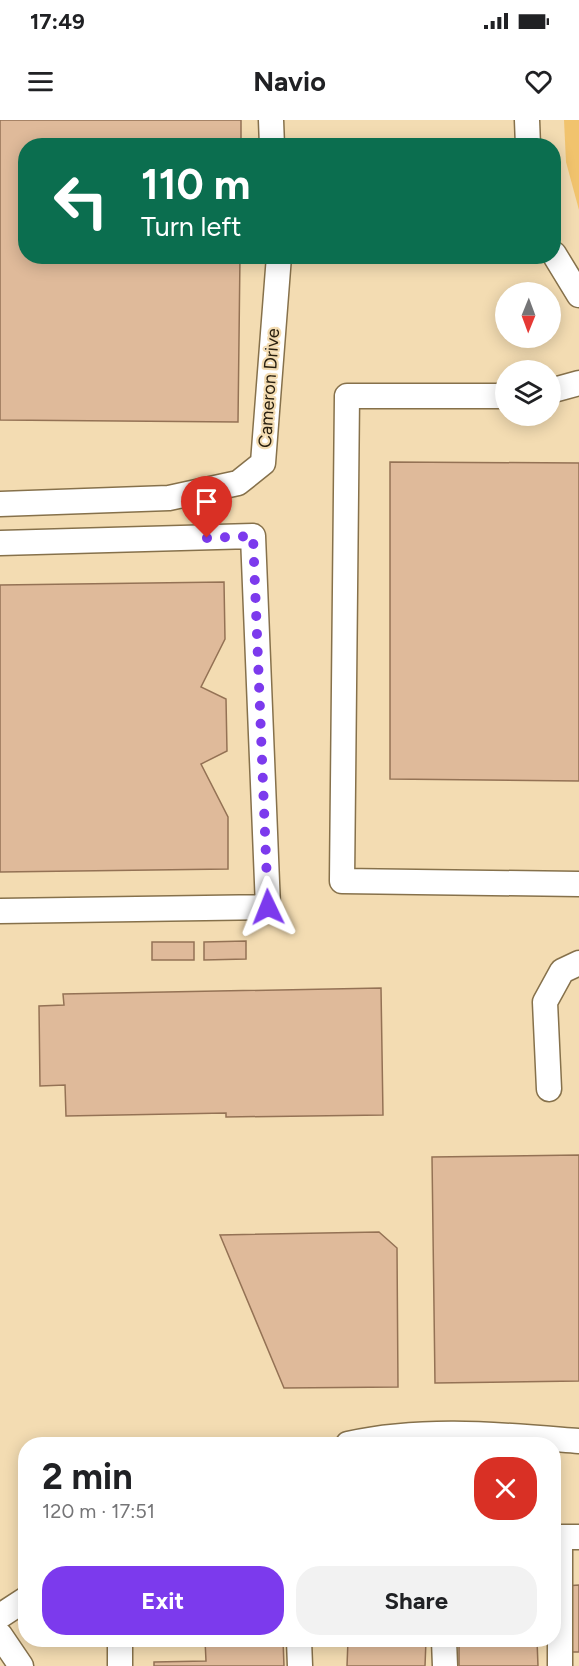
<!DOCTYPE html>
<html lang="en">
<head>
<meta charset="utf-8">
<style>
  :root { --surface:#fff; --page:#f2f2f2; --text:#202124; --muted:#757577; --accent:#7c3aed }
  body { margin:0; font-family:Figtree,sans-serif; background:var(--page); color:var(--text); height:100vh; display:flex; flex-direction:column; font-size:22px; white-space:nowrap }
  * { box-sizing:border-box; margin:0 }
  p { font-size:20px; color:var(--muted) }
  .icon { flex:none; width:33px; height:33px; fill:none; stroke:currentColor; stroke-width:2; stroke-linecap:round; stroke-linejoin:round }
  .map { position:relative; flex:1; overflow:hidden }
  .drawer { position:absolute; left:18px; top:1317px; width:543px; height:210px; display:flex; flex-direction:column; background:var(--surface); border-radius:24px; box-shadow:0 3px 15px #0003 }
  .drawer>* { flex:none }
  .top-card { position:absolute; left:18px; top:18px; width:543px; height:126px; border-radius:24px; box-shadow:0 3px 15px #0003; background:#0b6e4f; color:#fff; overflow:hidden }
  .needle { width:39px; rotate:181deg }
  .controls { position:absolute; left:495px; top:162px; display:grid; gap:12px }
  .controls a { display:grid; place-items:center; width:66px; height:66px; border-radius:50%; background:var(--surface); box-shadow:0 3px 15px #0003; font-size:30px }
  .pin { position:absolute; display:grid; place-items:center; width:51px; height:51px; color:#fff; margin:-62px -26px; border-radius:50% 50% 50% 0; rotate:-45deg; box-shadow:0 0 6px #0007 }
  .pin .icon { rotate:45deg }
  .me { position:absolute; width:66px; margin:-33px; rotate:358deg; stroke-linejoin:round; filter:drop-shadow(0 0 4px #0008) }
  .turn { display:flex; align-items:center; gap:21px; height:126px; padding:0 24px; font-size:27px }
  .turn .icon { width:78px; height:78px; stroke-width:2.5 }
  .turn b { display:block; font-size:42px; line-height:51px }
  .round { display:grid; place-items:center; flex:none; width:63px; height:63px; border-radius:24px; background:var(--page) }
  .headline { display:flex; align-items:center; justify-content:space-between; height:102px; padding:0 24px }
  h1 { font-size:36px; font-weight:700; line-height:45px }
  .cta { display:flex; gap:12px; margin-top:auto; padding:12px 24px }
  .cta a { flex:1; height:69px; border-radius:24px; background:var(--accent); color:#fff; font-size:24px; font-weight:700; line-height:69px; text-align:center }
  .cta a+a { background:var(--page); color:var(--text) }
  .status { display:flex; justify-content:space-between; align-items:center; height:42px; padding:0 30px; background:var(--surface); direction:ltr }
  .status svg { height:16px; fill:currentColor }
  header { display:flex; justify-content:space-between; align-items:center; height:78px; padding:0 24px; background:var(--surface); font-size:27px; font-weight:700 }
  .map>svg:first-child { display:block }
  .green { fill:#f1c36d }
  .building { fill:#dfba9a; stroke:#947255; stroke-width:1.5 }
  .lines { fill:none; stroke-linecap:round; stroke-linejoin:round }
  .minor-casing { stroke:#86714b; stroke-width:27 }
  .minor { stroke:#fff; stroke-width:24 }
  .route { stroke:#7c3aed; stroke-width:10; stroke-dasharray:0 18 }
  .labels { text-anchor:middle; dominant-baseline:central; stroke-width:4.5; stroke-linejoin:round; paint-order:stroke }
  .street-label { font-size:18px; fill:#292010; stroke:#f3dcb2 }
</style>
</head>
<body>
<div class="status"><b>17:49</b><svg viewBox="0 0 49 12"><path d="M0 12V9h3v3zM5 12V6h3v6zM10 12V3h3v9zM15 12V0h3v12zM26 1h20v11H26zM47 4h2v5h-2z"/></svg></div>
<header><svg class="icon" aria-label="menu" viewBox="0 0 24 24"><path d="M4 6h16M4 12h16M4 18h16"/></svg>Navio<svg class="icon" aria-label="heart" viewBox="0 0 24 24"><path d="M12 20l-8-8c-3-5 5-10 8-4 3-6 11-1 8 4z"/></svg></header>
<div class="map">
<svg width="579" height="1546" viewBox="0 0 579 1546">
  <rect width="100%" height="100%" fill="#f3dcb2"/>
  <path class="green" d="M564,0H579V90L566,42Z"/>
  <path class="building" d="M0,0H241V26H26V136H240L238,302L0,300Z
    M390,342L579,343V661L390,659Z
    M224,462L225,519L201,567L226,579L227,631L201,644L228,697V749L0,752V465Z
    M246,821V839L204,840V822Z
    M152,822H194V840H152Z
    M381,868L383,995L226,997V993L66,996L65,965L40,966L39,886L64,885L63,874Z
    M579,1035V1261L435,1263L432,1037Z
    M379,1112L397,1128L398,1267L284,1268L220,1115Z
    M579,1465V1532H566L565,1466Z
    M205,1520H283L284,1546H154V1542L206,1541Z
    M348,1520H426L425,1546H347Z
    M459,1520H537L538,1546H459Z"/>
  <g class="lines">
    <g class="minor-casing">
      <path id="minor" d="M271,0L272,26
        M527,0L528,26
        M554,134L579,175
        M550,271L579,263
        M506,276H347L342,761L579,764
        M0,384L169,378L238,363L263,343L279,136
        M0,423L253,416L268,787L0,791
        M549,969L545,882L562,851L579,843
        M348,1324C424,1307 501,1315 579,1321
        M0,1496L26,1479
        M0,1515L21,1546
        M120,1520V1546
        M299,1520L300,1546
        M444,1520L445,1546
        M560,1546V1417H579"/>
    </g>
    <use href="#minor" class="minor"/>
  </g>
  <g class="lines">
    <path class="route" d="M207,418L253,416L268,787"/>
  </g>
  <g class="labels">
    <g class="street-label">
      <text transform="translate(269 268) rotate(-86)">Cameron Drive</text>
    </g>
  </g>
</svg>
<div class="controls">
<a><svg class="needle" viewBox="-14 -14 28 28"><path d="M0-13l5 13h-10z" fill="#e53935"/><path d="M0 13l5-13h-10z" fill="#757577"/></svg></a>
<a><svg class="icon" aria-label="layers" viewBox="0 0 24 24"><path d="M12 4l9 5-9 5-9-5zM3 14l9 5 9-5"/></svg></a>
</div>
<div class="pin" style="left:207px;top:418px;background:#d93025"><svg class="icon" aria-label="arrive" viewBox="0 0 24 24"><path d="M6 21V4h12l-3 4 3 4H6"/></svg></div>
<svg class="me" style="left:268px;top:787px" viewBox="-20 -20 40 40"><path d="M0-17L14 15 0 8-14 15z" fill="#7c3aed" stroke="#fff" stroke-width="4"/></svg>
<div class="top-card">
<div class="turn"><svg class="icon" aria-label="left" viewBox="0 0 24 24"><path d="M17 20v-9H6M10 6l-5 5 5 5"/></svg><div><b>110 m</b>Turn left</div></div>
</div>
<section class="drawer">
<div class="headline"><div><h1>2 min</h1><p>120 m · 17:51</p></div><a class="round" style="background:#d93025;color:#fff"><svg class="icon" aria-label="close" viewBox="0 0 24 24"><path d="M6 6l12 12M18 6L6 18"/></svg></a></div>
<div class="cta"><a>Exit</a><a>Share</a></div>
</section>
</div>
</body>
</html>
